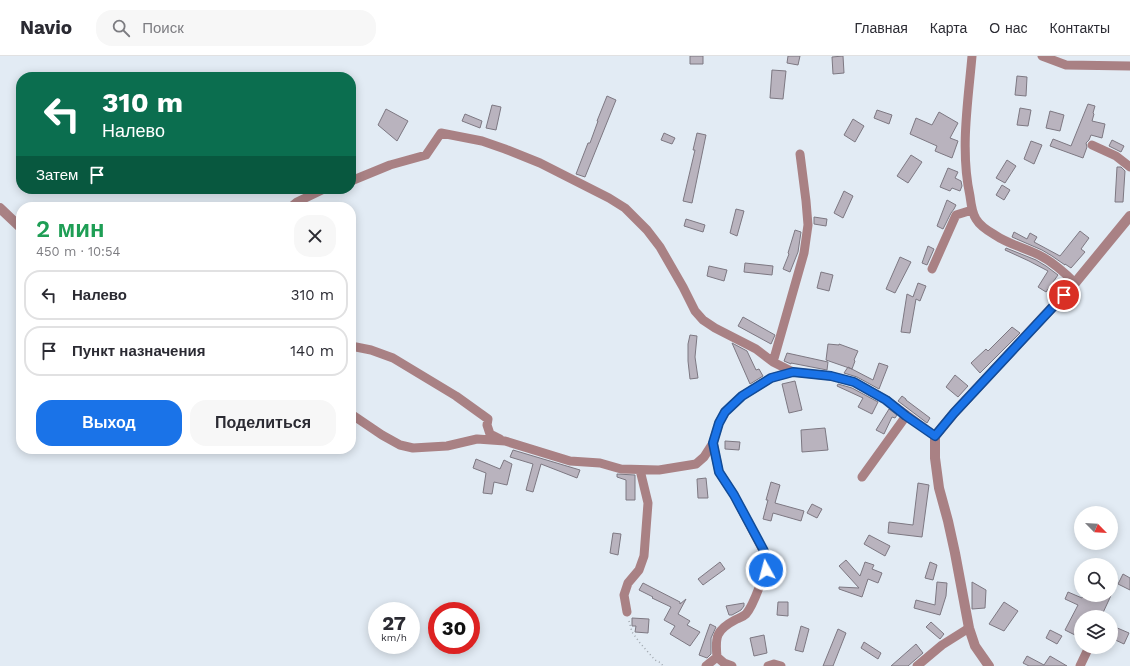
<!DOCTYPE html>
<html lang="ru">
<head>
<meta charset="utf-8">
<style>
  :root { --surface:#fff; --page:#f7f7f7; --text:#2b2b33; --muted:#7c7c81; --line:#e1e1e2; --accent:#1a73e8 }
  body { margin:0; font-family:"Work Sans",sans-serif; background:var(--page); color:var(--text); height:100vh; display:flex; flex-direction:column; font-size:15px; white-space:nowrap }
  * { box-sizing:border-box; margin:0 }
  p { font-size:13px; color:var(--muted) }
  .icon { flex:none; width:22px; height:22px; fill:none; stroke:currentColor; stroke-width:2; stroke-linecap:round; stroke-linejoin:round }
  .map { position:relative; flex:1; overflow:hidden }
  .panel { position:absolute; left:16px; top:146px; width:340px; height:252px; display:flex; flex-direction:column; background:var(--surface); border-radius:16px; box-shadow:0 2px 10px #0003 }
  .panel>* { flex:none }
  .banner { position:absolute; left:16px; top:16px; width:340px; height:122px; border-radius:16px; box-shadow:0 2px 10px #0003; background:#0b6e4f; color:#fff; overflow:hidden }
  .needle { width:26px; rotate:114deg }
  .fabs { position:absolute; left:1074px; top:450px; display:grid; gap:8px }
  .fabs a { display:grid; place-items:center; width:44px; height:44px; border-radius:50%; background:var(--surface); box-shadow:0 2px 10px #0003; font-size:20px }
  .speed { position:absolute; left:368px; top:546px; display:flex; gap:8px; font-size:20px; font-weight:700; text-align:center }
  .speed>* { display:grid; place-content:center; width:52px; height:52px; border-radius:50%; background:var(--surface); box-shadow:0 2px 10px #0003; line-height:1 }
  .speed small { font-size:10px; font-weight:400 }
  .speed .limit { border:6px solid #d22; background:#fff; color:#111 }
  .pin { position:absolute; display:grid; place-items:center; width:34px; height:34px; color:#fff; margin:-17px; border:2px solid #fff; border-radius:50%; box-shadow:0 1px 4px #0007 }
  .me { position:absolute; width:44px; margin:-22px; rotate:353deg; stroke-linejoin:round; filter:drop-shadow(0 0 3px #0008) }
  .turn { display:flex; align-items:center; gap:14px; height:84px; padding:0 20px; font-size:18px }
  .turn .icon { width:52px; height:52px; stroke-width:2.5 }
  .turn b { display:block; font-size:28px; line-height:34px }
  .then { display:flex; align-items:center; height:38px; padding:0 20px; background:#0003; gap:8px; font-size:15px }
  .round { display:grid; place-items:center; flex:none; width:42px; height:42px; border-radius:16px; background:var(--page) }
  .head { display:flex; align-items:center; justify-content:space-between; height:68px; padding:0 20px }
  h1 { font-size:24px; font-weight:600; line-height:30px; color:#1e9e55 }
  .cta { display:flex; gap:8px; margin-top:auto; padding:8px 20px }
  .cta a { flex:1; height:46px; border-radius:16px; background:var(--accent); color:#fff; font-size:16px; font-weight:600; line-height:46px; text-align:center }
  .cta a+a { background:var(--page); color:var(--text) }
  ul { padding:0; list-style:none }
  li { display:flex; align-items:center; gap:12px; height:50px; margin:0 8px 6px; padding:0 12px; border:2px solid var(--line); border-radius:16px }
  li div { flex:1 }
  li b { display:block; font-size:15px }
  li em { font-style:normal }
  header { display:flex; align-items:center; gap:24px; box-sizing:border-box; height:56px; padding:0 20px; background:var(--surface); border-bottom:1px solid var(--line) }
  header strong { font-size:19px }
  nav { display:flex; gap:22px; margin-inline-start:auto; font-size:14px }
  .search { width:280px; height:36px; background:var(--page); display:flex; align-items:center; gap:10px; box-sizing:border-box; padding:0 14px; border-radius:16px; color:var(--muted); font-size:15px }
  .map>svg:first-child { display:block }
  .building { fill:#b9b3be; stroke:#7d7882 }
  .lines { fill:none; stroke-linecap:round; stroke-linejoin:round }
  .path { stroke:#9fa6ad; stroke-width:1.5; stroke-dasharray:1 3; stroke-linecap:butt }
  .minor { stroke:#a98184; stroke-width:9 }
  .tertiary { stroke:#a98184; stroke-width:10 }
  .route-casing { stroke:#114b97; stroke-width:10 }
  .route { stroke:#1a73e8; stroke-width:7 }
</style>
</head>
<body>
<header>
<strong>Navio</strong>
<div class="search"><svg class="icon" aria-label="search" viewBox="0 0 24 24"><circle cx="10" cy="10" r="6"/><path d="M15 15l6 6"/></svg>Поиск</div>
<nav><a>Главная</a><a>Карта</a><a>О нас</a><a>Контакты</a></nav>
</header>
<div class="map">
<svg width="1130" height="610" viewBox="0 0 1130 610">
  <rect width="100%" height="100%" fill="#e2ebf4"/>
  <path class="building" d="M690,0H703V8H690Z
    M788,0H800L798,9L787,7Z
    M843,0L844,17L833,18L832,1Z
    M772,14L786,15L783,43L770,42Z
    M1017,20L1027,21L1026,40L1015,39Z
    M607,40L616,44L585,121L576,118L588,87H590L598,65H597Z
    M1088,48L1095,50L1093,57L1094,58L1092,65L1105,68L1102,82L1091,79L1089,84L1086,87L1087,91L1083,102L1050,90L1053,83L1071,90Z
    M492,49L501,51L496,74L486,72Z
    M1020,52L1031,54L1028,70L1017,69Z
    M386,53L408,65L397,85L378,69Z
    M877,54L892,59L889,68L874,62Z
    M1050,55L1064,59L1060,75L1046,72Z
    M939,56L958,67L950,82L958,85L952,102L935,95L937,90L910,78L916,62L932,69Z
    M465,58L482,65L480,72L462,65Z
    M853,63L864,70L855,86L844,79Z
    M664,77L675,82L672,88L661,84Z
    M697,77L706,79L692,147L683,145L695,94H693Z
    M1112,84L1124,90L1121,96L1109,90Z
    M1031,85L1042,89L1034,108L1024,103Z
    M911,99L922,106L908,127L897,120Z
    M1007,104L1016,110L1005,127L996,122Z
    M1117,111H1121L1125,115L1123,146H1115Z
    M948,112L958,116L955,122L961,125L962,130L960,135L952,132L950,135L940,131Z
    M1002,129L1010,134L1004,144L996,139Z
    M844,135L853,140L843,162L834,157Z
    M947,144L956,149L954,153L951,157L943,173L937,170Z
    M736,153L744,155L737,180L730,177Z
    M814,161L827,163L826,170L814,168Z
    M686,163L705,169L703,176L684,170Z
    M795,174L801,176L798,196L790,216L783,213L789,198L788,197Z
    M1080,175L1089,182L1081,193L1085,196L1071,212L1065,208V209L1052,200L1042,194L1012,181L1014,176L1027,183L1030,177L1037,181L1034,186L1060,200Z
    M928,190L934,193L927,209L922,207Z
    M1006,192L1036,204L1046,210L1058,219L1046,236L1038,231L1048,215L1029,205L1005,194Z
    M900,201L911,206L895,237L886,233Z
    M745,207L773,210L772,219L744,216Z
    M709,210L727,214L724,225L707,220Z
    M821,216L833,219L829,235L817,232Z
    M918,227L926,230L920,245L916,243L910,277L901,276L907,238L913,241Z
    M743,261L775,279L771,288L738,270Z
    M1012,271L1020,277L980,317L971,307L986,293L988,295Z
    M690,279L697,280L695,301L698,322L690,323L688,305V288Z
    M732,287L747,295L756,314L759,313L763,320L750,328Z
    M828,288L839,289V288L858,295L854,304L855,305L852,313L826,304Z
    M787,297L828,306L827,314L791,307V308L784,305Z
    M879,307L888,310L879,333L857,321L844,317L848,311L873,324Z
    M955,319L968,330L958,341L946,331Z
    M795,325L802,354L789,357L782,328Z
    M838,328L852,332L878,346L872,358L858,351L863,342L837,330Z
    M902,340L906,343V344L930,362L927,367L898,345Z
    M889,353L897,359L895,362L892,361L884,378L876,374Z
    M825,372L828,394L802,396L801,374Z
    M725,385L740,386L739,394L725,393Z
    M513,394L580,414L577,422L541,408L533,436L526,434L533,408L510,401Z
    M476,403L500,413L504,404L512,408L507,429L494,426L492,438L483,437L486,417L473,412Z
    M617,418L635,419V444H626V424L617,421Z
    M706,422L708,442H698L697,423Z
    M771,426L780,429L775,447L804,455L801,465L773,457L771,465L763,463L768,444H766Z
    M918,427L929,429L922,481L888,477L889,466L913,469Z
    M812,448L822,453L817,462L807,457Z
    M613,477L621,478L618,499L610,497Z
    M869,479L890,490L885,500L864,488Z
    M846,504L860,520L865,506L874,509L872,513L882,517L878,527L868,523L862,541L839,533V531L859,532L839,510Z
    M720,506L725,513L703,529L698,523Z
    M930,506L937,509L933,524L925,522Z
    M1123,518L1130,522V534L1118,528Z
    M937,526L947,527L946,540L940,559L914,552L916,544L935,549Z
    M972,526L986,534L985,552L972,553Z
    M643,527L680,546V548L686,543L678,558L690,565L687,569L700,576L690,590L670,578L675,570L664,564L671,551L652,542L653,541L639,534Z
    M1111,532L1114,533L1101,561H1081V582L1065,574L1078,549L1065,543L1068,536L1082,542L1084,539H1092L1102,544L1104,539H1111Z
    M778,546H788V560L777,559Z
    M1004,546L1018,555L1004,575L989,568Z
    M744,547V550L741,554L732,559H729L726,550Z
    M632,562L649,563L648,577L635,576L636,570H632Z
    M931,566L944,578L940,583L926,571Z
    M710,568L716,571L711,582V598L707,602L699,599Z
    M801,570L809,573L803,596L795,594Z
    M1115,571L1129,577L1124,588L1111,582Z
    M838,573L846,577L833,610H823Z
    M1050,574L1062,580L1057,588L1046,582Z
    M764,579L767,597L754,600L750,582Z
    M864,586L881,597L878,603L861,592Z
    M916,588L923,597L908,610H891Z
    M1027,600L1044,609L1050,600L1067,610H1029L1023,607Z"/>
  <g class="lines">
    <path class="path" d="M629,565L632,576L640,587L655,604L661,607L663,610"/>
    <path class="minor" d="M972,0C968,46 960,94 970,140C971,148 972,157 976,163C980,170 988,175 995,179C1008,188 1025,192 1039,199C1053,206 1064,216 1075,227
      M1042,0L1066,9L1130,10
      M1092,89L1116,100L1130,111
      M351,125L390,109L426,99L441,77L482,85L505,93L540,107L609,142L625,152L647,174L660,191L683,231L695,255L703,264L715,272L756,293L773,306L793,316
      M291,151L297,146L324,133
      M932,213L956,159L972,154
      M351,290L371,294L393,302L456,340L488,363L487,369L490,378L500,383
      M773,306L804,197L808,169L806,145L800,98
      M351,358L382,379L400,389L413,392L447,390L477,383L505,385L570,405L600,407L621,413L659,414L696,408L704,401L713,387L719,367L725,356L742,340L771,322L793,316L831,320L854,326L886,344L935,380
      M713,387L719,416L734,439L768,504C765,516 754,549 746,558C743,561 739,562 735,564C716,574 715,581 717,601L724,607L732,610
      M862,421L906,360
      M627,556L624,539L628,527L639,514L644,500L648,447L640,414
      M706,610L717,601
      M768,610L774,608L781,610
      M917,610L942,589L969,572
      M1080,610L1089,591"/>
    <path class="tertiary" d="M0,152L21,172
      M989,610L975,590L969,572L955,497L948,465L939,432L935,402V380L954,357L1075,227L1130,160"/>
  </g>
  <g class="lines">
    <g class="route-casing">
      <path id="route" d="M766,514L768,504L763,493L734,439L719,416L713,387L719,367L725,356L742,340L771,322L793,316L831,320L854,326L886,344L906,360L935,380L954,357L1064,239"/>
    </g>
    <use href="#route" class="route"/>
  </g>
</svg>
<div class="fabs">
<a><svg class="needle" viewBox="-14 -14 28 28"><path d="M0-13l5 13h-10z" fill="#e53935"/><path d="M0 13l5-13h-10z" fill="#7c7c81"/></svg></a>
<a><svg class="icon" aria-label="search" viewBox="0 0 24 24"><circle cx="10" cy="10" r="6"/><path d="M15 15l6 6"/></svg></a>
<a><svg class="icon" aria-label="layers" viewBox="0 0 24 24"><path d="M12 4l9 5-9 5-9-5zM3 14l9 5 9-5"/></svg></a>
</div>
<div class="speed"><div>27<small>km/h</small></div><div class="limit">30</div></div>
<div class="pin" style="left:1064px;top:239px;background:#d93025"><svg class="icon" aria-label="arrive" viewBox="0 0 24 24"><path d="M6 21V4h12l-3 4 3 4H6"/></svg></div>
<svg class="me" style="left:766px;top:514px" viewBox="-20 -20 40 40"><circle r="17" fill="#1a73e8" stroke="#fff" stroke-width="3"/><path d="M0-11L8 9 0 5-8 9z" fill="#fff"/></svg>
<div class="banner">
<div class="turn"><svg class="icon" aria-label="left" viewBox="0 0 24 24"><path d="M17 20v-9H6M10 6l-5 5 5 5"/></svg><div><b>310 m</b>Налево</div></div>
<div class="then">Затем<svg class="icon" aria-label="arrive" viewBox="0 0 24 24"><path d="M6 21V4h12l-3 4 3 4H6"/></svg></div>
</div>
<section class="panel">
<div class="head"><div><h1>2 мин</h1><p>450 m · 10:54</p></div><a class="round"><svg class="icon" aria-label="close" viewBox="0 0 24 24"><path d="M6 6l12 12M18 6L6 18"/></svg></a></div>
<ul>
<li><svg class="icon" aria-label="left" viewBox="0 0 24 24"><path d="M17 20v-9H6M10 6l-5 5 5 5"/></svg><div><b>Налево</b></div><em>310 m</em></li>
<li><svg class="icon" aria-label="arrive" viewBox="0 0 24 24"><path d="M6 21V4h12l-3 4 3 4H6"/></svg><div><b>Пункт назначения</b></div><em>140 m</em></li>
</ul>
<div class="cta"><a>Выход</a><a>Поделиться</a></div>
</section>
</div>
</body>
</html>
